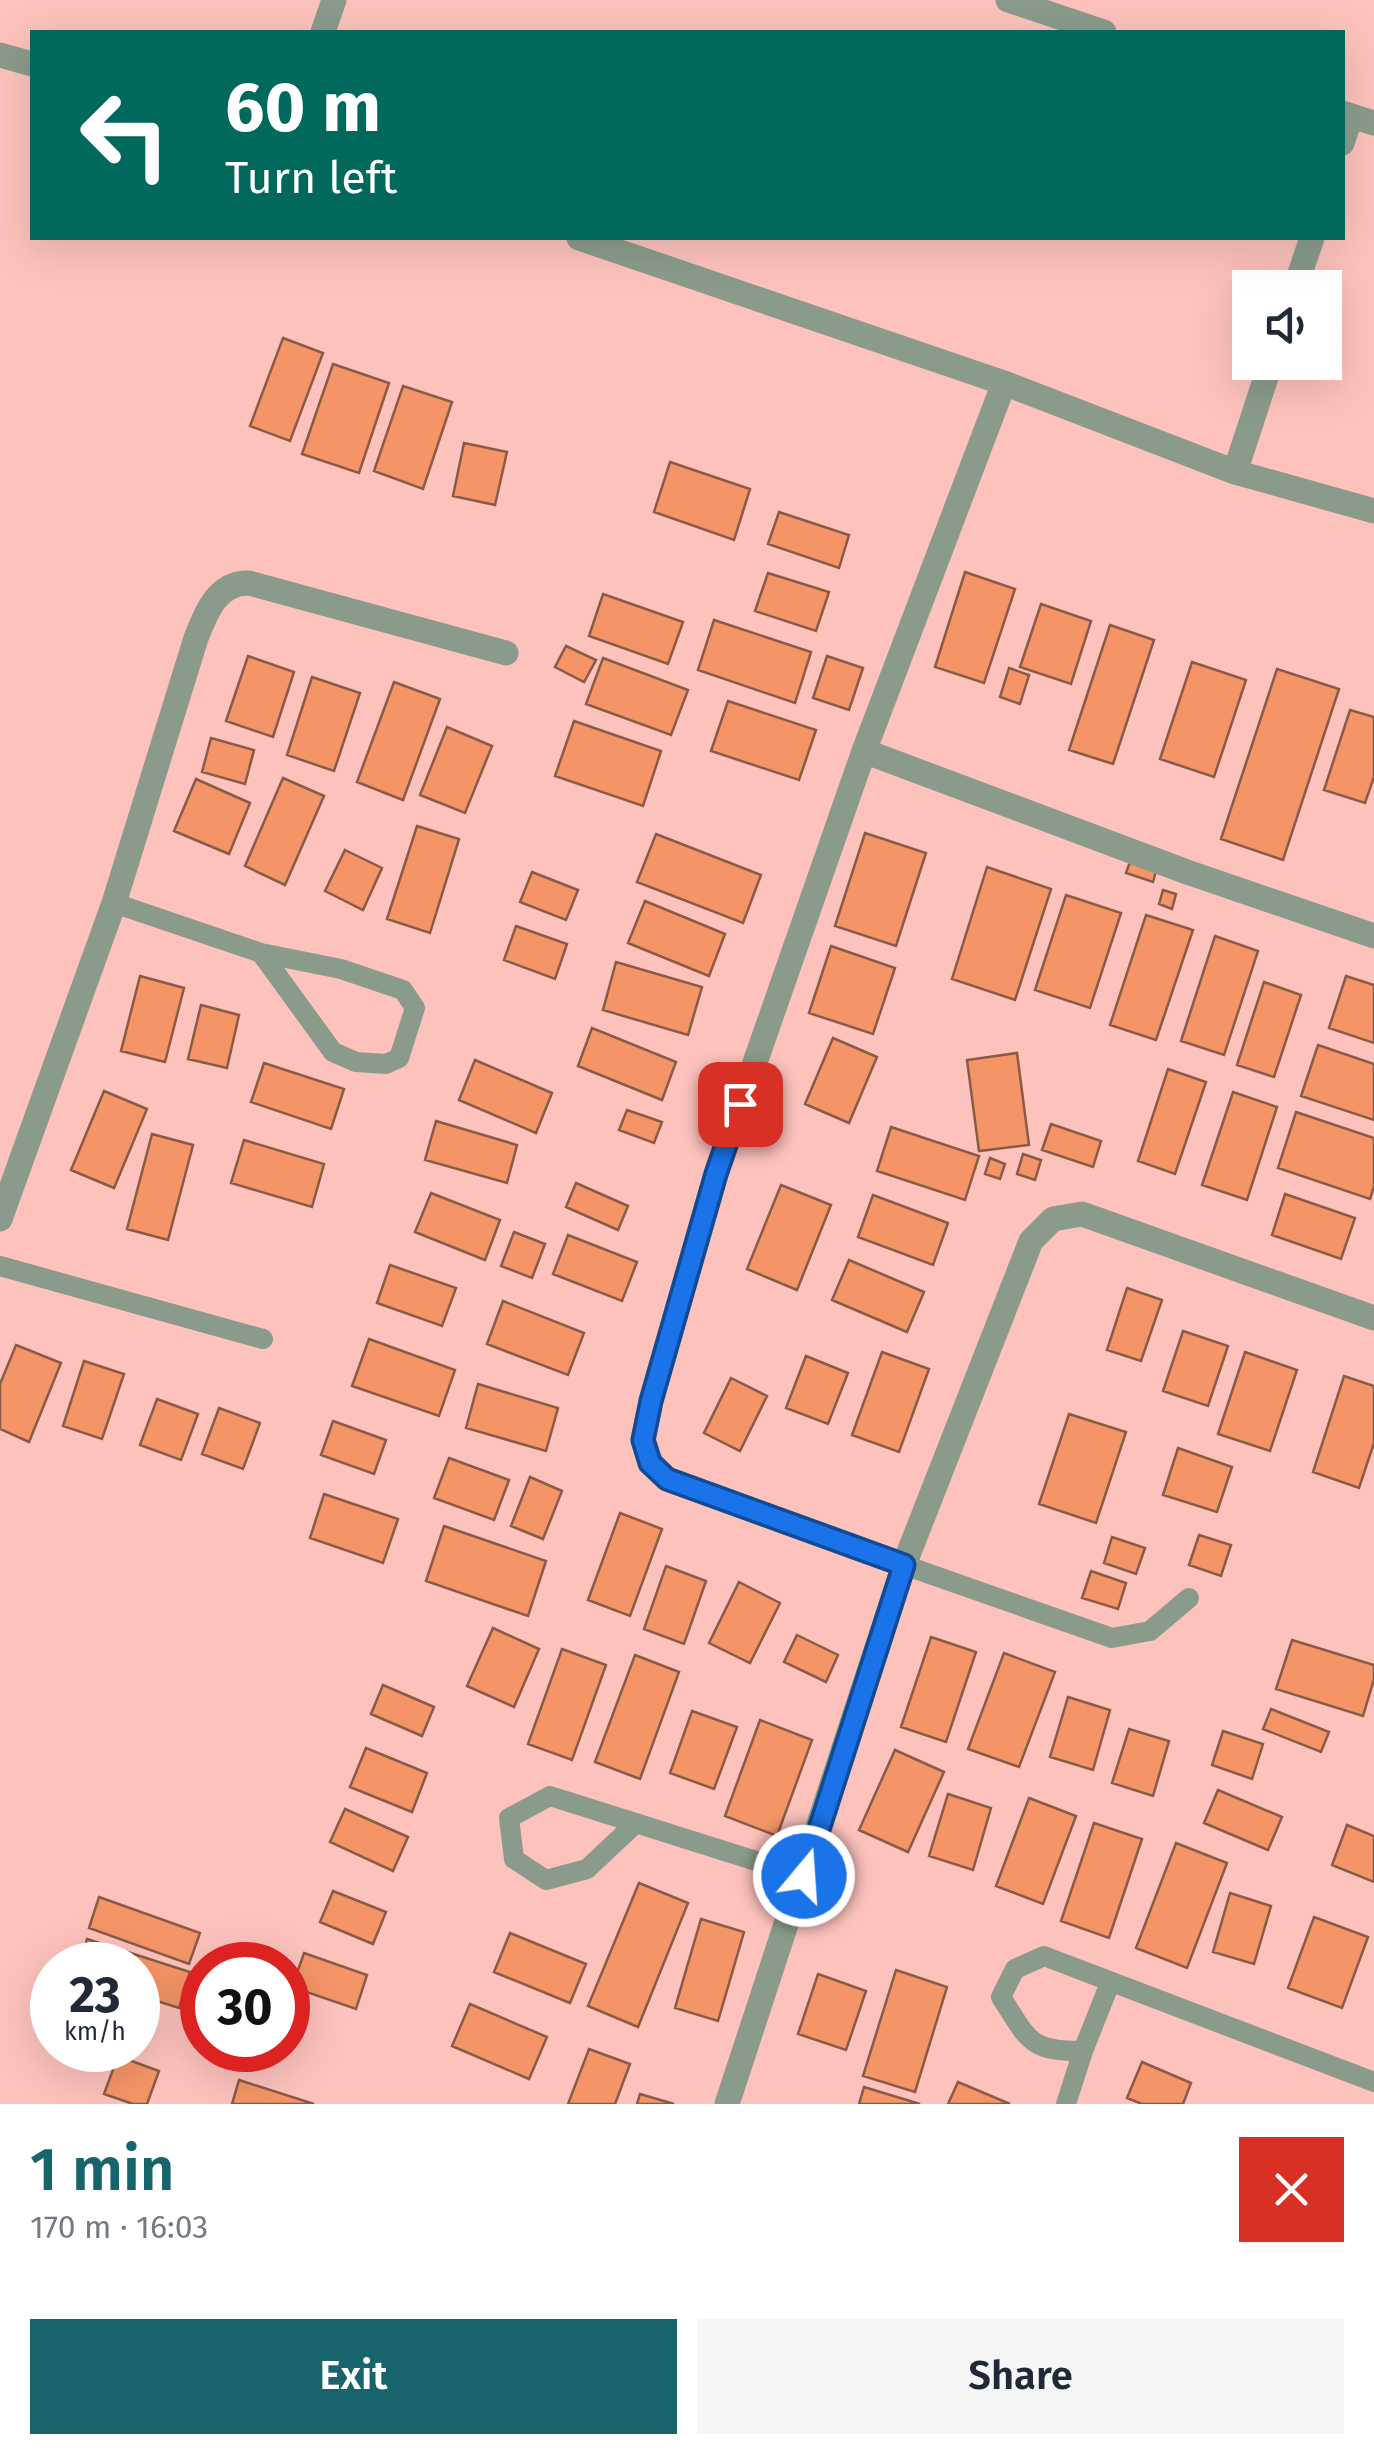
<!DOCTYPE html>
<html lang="en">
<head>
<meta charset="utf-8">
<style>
  :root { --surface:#fff; --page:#f6f6f7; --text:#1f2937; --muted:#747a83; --accent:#17646c }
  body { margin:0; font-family:"Fira Sans",sans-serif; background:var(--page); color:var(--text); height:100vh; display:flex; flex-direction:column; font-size:38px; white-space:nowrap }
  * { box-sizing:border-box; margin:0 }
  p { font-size:32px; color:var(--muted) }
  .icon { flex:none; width:55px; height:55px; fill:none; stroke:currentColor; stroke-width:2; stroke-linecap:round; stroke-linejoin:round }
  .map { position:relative; height:2104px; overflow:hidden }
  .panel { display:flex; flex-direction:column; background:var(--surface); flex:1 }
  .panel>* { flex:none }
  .hud { position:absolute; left:30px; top:30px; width:1315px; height:210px; border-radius:0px; box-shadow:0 10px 40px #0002; background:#00695c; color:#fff; overflow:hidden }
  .controls { position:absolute; left:1232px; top:270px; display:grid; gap:20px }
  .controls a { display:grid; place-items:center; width:110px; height:110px; border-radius:0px; background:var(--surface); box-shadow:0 10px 40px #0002; font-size:50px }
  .speed { position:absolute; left:30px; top:1942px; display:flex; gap:20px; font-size:50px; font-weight:700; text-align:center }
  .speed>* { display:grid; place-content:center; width:130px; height:130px; border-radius:50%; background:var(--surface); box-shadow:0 10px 40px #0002; line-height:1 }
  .speed small { font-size:25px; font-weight:400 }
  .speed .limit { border:15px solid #d22; background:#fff; color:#111 }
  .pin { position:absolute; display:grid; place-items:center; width:85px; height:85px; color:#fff; margin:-42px; border-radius:20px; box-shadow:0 5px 15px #0006 }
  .me { position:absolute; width:110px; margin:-55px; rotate:18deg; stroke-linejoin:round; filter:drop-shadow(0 0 8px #0008) }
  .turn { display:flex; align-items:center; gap:35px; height:210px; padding:0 30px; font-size:45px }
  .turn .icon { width:130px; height:130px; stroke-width:2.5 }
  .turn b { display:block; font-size:70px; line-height:85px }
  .round { display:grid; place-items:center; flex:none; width:105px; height:105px; border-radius:0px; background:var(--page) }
  .summary { display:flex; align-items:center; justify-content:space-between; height:170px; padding:0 30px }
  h1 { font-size:60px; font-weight:600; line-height:75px; color:var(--accent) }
  .button { display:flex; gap:20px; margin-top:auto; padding:20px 30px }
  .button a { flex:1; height:115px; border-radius:0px; background:var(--accent); color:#fff; font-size:40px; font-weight:600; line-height:115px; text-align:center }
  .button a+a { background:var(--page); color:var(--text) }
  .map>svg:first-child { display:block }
  .building { fill:#f59567; stroke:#895b46; stroke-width:2.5 }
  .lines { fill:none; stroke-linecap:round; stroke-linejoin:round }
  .service { stroke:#8a9b8b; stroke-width:20 }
  .minor { stroke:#8a9b8b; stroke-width:25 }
  .route-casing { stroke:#114b97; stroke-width:25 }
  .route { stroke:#1a73e8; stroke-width:18 }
</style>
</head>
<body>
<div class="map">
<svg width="1374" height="2104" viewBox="0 0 1374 2104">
  <rect width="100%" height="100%" fill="#fdc2bc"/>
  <path class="building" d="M283,338L323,353L290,441L250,426Z
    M333,364L389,383L359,473L302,454Z
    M403,386L452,402L423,489L374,471Z
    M464,443L507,452L495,505L453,496Z
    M670,462L750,489L734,540L654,512Z
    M779,512L849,535L839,568L768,544Z
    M965,572L1015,589L984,683L935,667Z
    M768,573L829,592L816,631L755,611Z
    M603,594L683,622L668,664L589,636Z
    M1041,604L1091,621L1071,684L1020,667Z
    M714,620L811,652L795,703L698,670Z
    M1110,625L1154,640L1113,764L1069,750Z
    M566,646L596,660L584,682L555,667Z
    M248,656L294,672L273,737L226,721Z
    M827,656L863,668L849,710L813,698Z
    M603,658L688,690L671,735L586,704Z
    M1192,662L1246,680L1214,777L1160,759Z
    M1009,668L1029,675L1020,704L1000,697Z
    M1277,669L1339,689L1283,860L1221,839Z
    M312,677L360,693L334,771L287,755Z
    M394,682L440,699L403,800L357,782Z
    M728,701L816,730L799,780L711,751Z
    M1350,710L1374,717V777L1365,803L1324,790Z
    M574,721L661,751L643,806L555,776Z
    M447,727L492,746L465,813L420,795Z
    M211,738L254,750L245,784L202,772Z
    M283,778L324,796L285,885L245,866Z
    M196,779L250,803L229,854L174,831Z
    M417,826L459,839L430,933L387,919Z
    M865,833L926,853L896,946L835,926Z
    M656,834L761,875L743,923L637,882Z
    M345,850L382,868L363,910L325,891Z
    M1130,862L1156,871L1153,882L1126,873Z
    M987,867L1051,889L1015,1000L952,979Z
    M532,872L578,890L566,920L520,902Z
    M1163,890L1176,894L1172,909L1159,904Z
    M1066,895L1121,913L1090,1008L1035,990Z
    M645,901L725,934L709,976L628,943Z
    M1146,915L1193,930L1156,1040L1110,1025Z
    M516,926L567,944L555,979L504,960Z
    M1215,936L1258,951L1224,1055L1181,1041Z
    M831,946L895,968L873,1034L809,1013Z
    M616,962L702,987L688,1035L603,1010Z
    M140,976L184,988L165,1062L121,1051Z
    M1346,976L1374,985V1043L1329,1028Z
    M1264,982L1301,995L1274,1077L1237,1065Z
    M201,1005L239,1015L227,1068L188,1059Z
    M592,1028L676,1062L662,1100L578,1066Z
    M833,1038L877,1057L849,1123L805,1104Z
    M1318,1045L1374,1064V1120L1301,1096Z
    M1017,1053L1029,1145L979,1151L967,1060Z
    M475,1060L552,1093L536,1133L459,1100Z
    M264,1063L344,1089L331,1129L251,1102Z
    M1168,1069L1206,1082L1175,1174L1138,1161Z
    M104,1091L147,1109L114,1188L71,1170Z
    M1233,1092L1277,1107L1247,1200L1202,1185Z
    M627,1110L662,1122L654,1143L619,1130Z
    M1296,1112L1374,1138V1186L1370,1199L1278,1168Z
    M436,1121L517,1145L507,1183L425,1160Z
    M1051,1124L1101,1141L1093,1167L1042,1150Z
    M891,1127L979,1156L965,1200L877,1171Z
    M152,1134L193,1145L168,1240L127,1229Z
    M244,1140L324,1164L312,1207L231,1183Z
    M1023,1154L1041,1160L1035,1180L1017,1174Z
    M990,1158L1005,1164L1000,1179L985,1174Z
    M576,1183L628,1206L618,1230L566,1207Z
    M781,1185L831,1205L797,1290L747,1269Z
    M431,1193L500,1220L485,1260L415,1232Z
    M1285,1194L1355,1218L1341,1259L1272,1235Z
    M873,1195L948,1223L933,1265L858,1237Z
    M514,1232L545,1244L532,1278L501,1266Z
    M568,1235L637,1262L622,1301L553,1274Z
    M849,1260L924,1292L907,1332L832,1300Z
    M390,1265L456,1288L442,1326L377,1303Z
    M1127,1288L1162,1300L1141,1361L1107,1350Z
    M503,1301L584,1333L568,1375L487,1344Z
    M1183,1331L1228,1346L1208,1406L1163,1391Z
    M369,1339L455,1370L439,1416L352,1386Z
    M16,1345L61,1363L29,1442L0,1429V1384Z
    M882,1352L929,1369L899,1452L852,1435Z
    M1245,1352L1297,1370L1270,1451L1218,1434Z
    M806,1356L848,1373L828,1424L786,1408Z
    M84,1361L124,1374L102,1439L63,1426Z
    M1344,1376L1374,1386V1443L1359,1488L1313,1472Z
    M731,1378L767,1396L740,1451L704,1433Z
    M478,1384L558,1408L546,1451L466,1428Z
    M157,1399L198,1414L181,1460L140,1445Z
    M219,1408L260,1423L243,1469L202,1454Z
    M1069,1414L1126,1432L1096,1523L1039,1504Z
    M333,1421L386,1440L374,1474L321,1455Z
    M1178,1448L1232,1467L1217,1512L1163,1495Z
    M449,1458L509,1480L494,1520L434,1498Z
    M530,1477L562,1491L543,1539L511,1526Z
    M324,1494L398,1519L383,1563L310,1538Z
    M620,1513L662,1529L630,1616L588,1600Z
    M444,1526L546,1561L528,1616L426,1581Z
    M1199,1535L1231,1545L1221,1576L1189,1565Z
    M1112,1537L1145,1548L1136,1574L1104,1563Z
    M666,1566L706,1581L684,1644L644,1629Z
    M1091,1571L1126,1583L1118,1609L1082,1598Z
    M739,1582L780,1603L750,1663L709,1643Z
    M493,1628L539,1649L514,1707L467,1686Z
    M797,1635L838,1655L826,1682L784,1662Z
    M931,1637L976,1652L946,1742L901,1727Z
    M1292,1640L1374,1665V1679L1363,1716L1276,1689Z
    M562,1649L606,1665L572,1760L528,1744Z
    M1004,1653L1055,1672L1019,1767L968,1749Z
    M635,1655L679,1672L640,1779L595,1762Z
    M383,1685L434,1707L422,1736L371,1714Z
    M1068,1697L1110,1710L1093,1770L1050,1757Z
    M1271,1709L1329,1732L1321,1752L1263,1729Z
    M692,1711L737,1727L714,1789L670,1773Z
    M760,1720L812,1740L777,1836L725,1816Z
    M1129,1729L1169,1741L1153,1796L1112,1783Z
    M1223,1731L1263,1744L1252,1779L1212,1765Z
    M366,1748L427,1773L412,1812L350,1787Z
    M895,1750L944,1772L908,1852L859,1830Z
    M1218,1790L1282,1817L1268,1850L1204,1823Z
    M948,1794L991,1808L973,1870L929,1856Z
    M1029,1798L1076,1816L1043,1904L996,1886Z
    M345,1809L408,1837L393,1871L330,1842Z
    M1094,1823L1142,1839L1109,1938L1061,1921Z
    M1347,1825L1374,1836V1882L1332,1865Z
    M1176,1843L1227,1863L1187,1968L1136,1948Z
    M639,1883L688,1903L638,2027L588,2006Z
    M333,1891L386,1912L373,1944L320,1922Z
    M1230,1893L1271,1906L1254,1964L1213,1952Z
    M99,1897L200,1933L189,1964L89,1928Z
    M1314,1917L1368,1937L1342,2008L1288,1988Z
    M701,1919L744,1932L718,2021L675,2008Z
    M510,1933L586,1964L570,2003L494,1972Z
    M87,1939L190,1972L179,2008L138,1995V1965H79Z
    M304,1953L367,1975L356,2009L292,1987Z
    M896,1970L947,1987L915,2092L863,2076Z
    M818,1974L866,1991L846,2050L798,2034Z
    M470,2004L547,2037L529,2079L452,2046Z
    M589,2049L630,2064L615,2104H568Z
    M118,2056L159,2071L147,2104H133L104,2094Z
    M1142,2062L1191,2083L1183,2104H1142L1127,2098Z
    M239,2080L314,2104H232Z
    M958,2082L1010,2104H948Z
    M864,2087L920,2104H859Z
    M640,2094L674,2104H637Z"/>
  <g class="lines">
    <path class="service" d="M114,903L261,953L341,969L403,990L415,1008L399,1058L386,1064L356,1062L333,1052L261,953
      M0,1266L263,1339
      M904,1565L1112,1638L1150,1631L1189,1598
      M636,1823L587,1869L546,1880L514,1859L509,1818L550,1796L804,1876
      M1110,1983L1083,2051C1029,2052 1028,2039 1001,1997L1015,1969L1044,1956L1374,2082
      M1066,2104L1083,2051"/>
    <path class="minor" d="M1008,0L1104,32
      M323,32L334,0
      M0,55L32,64
      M1342,113L1374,123
      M1342,143L1351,116
      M579,238L1004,383L1235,472L1374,511
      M1295,288L1312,238
      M1235,472L1271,362
      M864,751L1187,872L1374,936
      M0,1219L114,903L196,638C206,613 217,582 249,583L506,653
      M904,1565L667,1479L651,1463L643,1440L651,1401L716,1174L864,751L1004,383
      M727,2104L904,1565L1031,1241L1053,1219L1082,1214L1374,1318"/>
  </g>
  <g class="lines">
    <g class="route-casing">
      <path id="route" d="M740,1104L716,1174L651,1401L643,1440L650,1463L667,1479L904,1565L804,1876"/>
    </g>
    <use href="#route" class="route"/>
  </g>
</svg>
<div class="controls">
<a><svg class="icon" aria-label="sound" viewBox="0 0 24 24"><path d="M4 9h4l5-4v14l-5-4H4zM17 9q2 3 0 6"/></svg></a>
</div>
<div class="speed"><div>23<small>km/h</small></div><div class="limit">30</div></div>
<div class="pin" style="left:740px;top:1104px;background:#d93025"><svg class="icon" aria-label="arrive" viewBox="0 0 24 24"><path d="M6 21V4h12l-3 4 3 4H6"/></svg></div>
<svg class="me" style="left:804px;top:1876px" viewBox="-20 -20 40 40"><circle r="17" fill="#1a73e8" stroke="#fff" stroke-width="3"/><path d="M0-11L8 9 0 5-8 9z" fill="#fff"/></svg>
<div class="hud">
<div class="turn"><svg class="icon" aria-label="left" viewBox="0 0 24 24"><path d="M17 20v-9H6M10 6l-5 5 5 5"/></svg><div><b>60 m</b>Turn left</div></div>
</div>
</div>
<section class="panel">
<div class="summary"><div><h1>1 min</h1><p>170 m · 16:03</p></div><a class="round" style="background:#d93025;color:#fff"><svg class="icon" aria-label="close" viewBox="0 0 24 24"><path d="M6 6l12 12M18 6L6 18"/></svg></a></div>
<div class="button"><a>Exit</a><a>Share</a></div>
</section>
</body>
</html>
